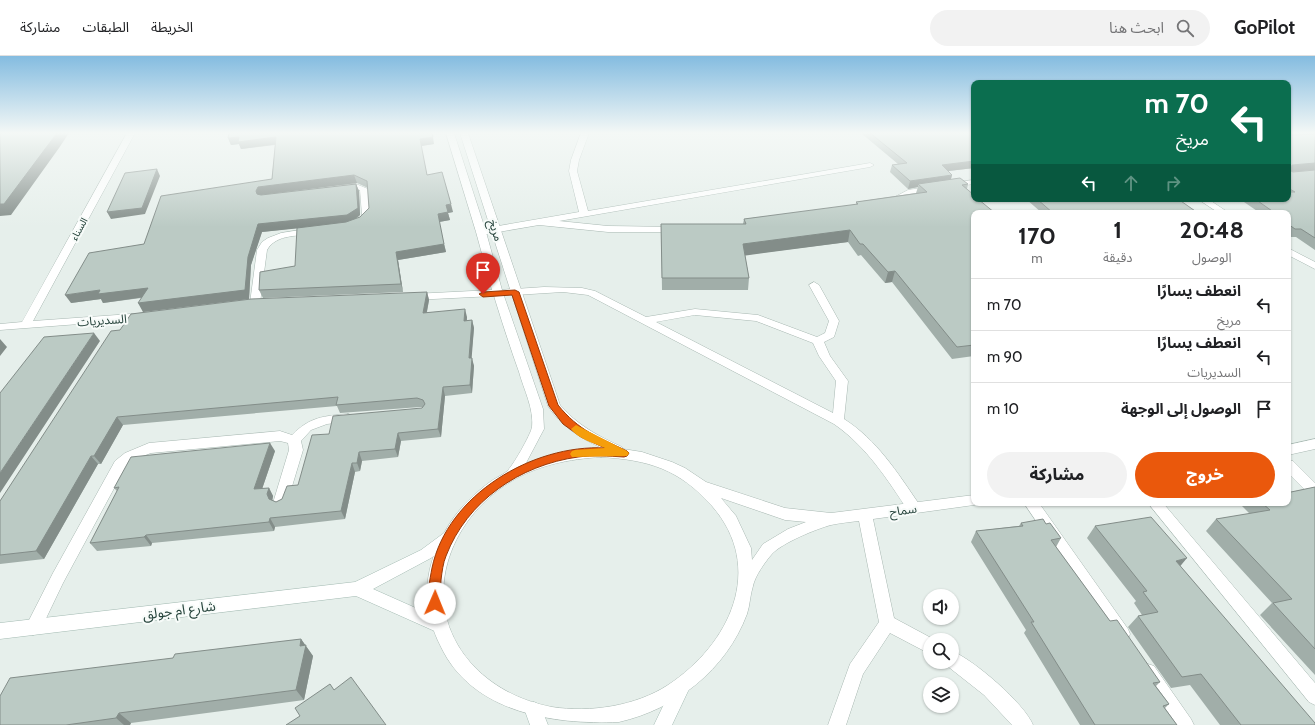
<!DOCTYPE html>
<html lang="ar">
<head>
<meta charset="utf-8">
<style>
  :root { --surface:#fff; --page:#f2f2f2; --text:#202124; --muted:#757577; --line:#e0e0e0; --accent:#ea580c }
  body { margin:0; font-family:Cabin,"Noto Sans Arabic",sans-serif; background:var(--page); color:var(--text); direction:rtl; height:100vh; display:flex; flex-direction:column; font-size:15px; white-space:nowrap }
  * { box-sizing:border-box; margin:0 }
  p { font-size:13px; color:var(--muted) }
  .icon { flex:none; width:22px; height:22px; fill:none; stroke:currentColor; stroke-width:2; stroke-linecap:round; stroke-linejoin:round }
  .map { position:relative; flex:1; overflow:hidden; direction:ltr }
  .sheet { position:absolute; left:971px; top:154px; width:320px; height:296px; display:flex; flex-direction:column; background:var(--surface); border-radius:8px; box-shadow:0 1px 3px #0004; direction:rtl }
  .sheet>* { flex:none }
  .top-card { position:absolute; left:971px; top:24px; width:320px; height:122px; border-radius:8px; box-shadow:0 1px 3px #0004; direction:rtl; background:#0b6e4f; color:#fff; overflow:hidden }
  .controls { position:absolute; left:923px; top:533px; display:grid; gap:8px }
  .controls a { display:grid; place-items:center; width:36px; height:36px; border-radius:50%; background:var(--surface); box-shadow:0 1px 3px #0004; font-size:20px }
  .pin { position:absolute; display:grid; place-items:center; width:34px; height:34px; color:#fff; margin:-41px -17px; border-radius:50% 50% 50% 0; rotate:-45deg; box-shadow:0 0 4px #0007 }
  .pin .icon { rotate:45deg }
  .me { position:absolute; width:44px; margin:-22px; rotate:1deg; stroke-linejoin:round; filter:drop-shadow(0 0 3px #0008) }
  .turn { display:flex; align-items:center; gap:14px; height:84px; padding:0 16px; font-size:18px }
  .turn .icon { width:52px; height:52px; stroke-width:2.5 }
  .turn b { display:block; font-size:28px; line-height:34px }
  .lanes { display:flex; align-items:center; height:38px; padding:0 16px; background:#0003; justify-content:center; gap:20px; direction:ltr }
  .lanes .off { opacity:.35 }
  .eta { display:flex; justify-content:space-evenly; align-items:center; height:68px; text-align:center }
  .eta b { font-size:24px; font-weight:800; line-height:28px }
  .primary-button { display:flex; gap:8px; margin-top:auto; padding:8px 16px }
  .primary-button a { flex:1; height:46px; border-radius:24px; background:var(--accent); color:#fff; font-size:16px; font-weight:800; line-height:46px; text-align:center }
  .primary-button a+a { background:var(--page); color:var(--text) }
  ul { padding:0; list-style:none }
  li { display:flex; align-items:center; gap:12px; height:52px; padding:0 16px; border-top:1px solid var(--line) }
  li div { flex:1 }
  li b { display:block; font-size:15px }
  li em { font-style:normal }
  header { display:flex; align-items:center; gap:24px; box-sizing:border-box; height:56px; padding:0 20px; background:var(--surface); border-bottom:1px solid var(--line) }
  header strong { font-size:19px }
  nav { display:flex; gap:22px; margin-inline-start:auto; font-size:14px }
  .search { width:280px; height:36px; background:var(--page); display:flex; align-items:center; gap:10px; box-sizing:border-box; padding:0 14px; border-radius:22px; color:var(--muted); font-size:15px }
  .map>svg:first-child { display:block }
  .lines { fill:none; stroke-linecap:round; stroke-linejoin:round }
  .lane-casing { stroke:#a8b8b2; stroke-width:1 }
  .street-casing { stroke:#a8b8b2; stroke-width:1 }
  .secondary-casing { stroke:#a4bbb3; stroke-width:1 }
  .lane { fill:#fff; fill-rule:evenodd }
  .street { fill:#fff; fill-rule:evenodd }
  .secondary { fill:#fff; fill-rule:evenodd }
  .wall { fill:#a1aea9; fill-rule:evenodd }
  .shaded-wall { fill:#838d89 }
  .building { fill:#bbcac4; stroke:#838d89 }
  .route { fill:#ea580c; stroke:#983908 }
  .slow { fill:#f59e0b }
  .labels { text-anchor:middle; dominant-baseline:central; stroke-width:4; stroke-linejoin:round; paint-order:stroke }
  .far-street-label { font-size:10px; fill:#24423a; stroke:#f7fbf9 }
  .street-label { font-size:12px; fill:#24423a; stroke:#f7fbf9 }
  .near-street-label { font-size:14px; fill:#24423a; stroke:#f7fbf9 }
</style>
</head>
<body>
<header>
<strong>GoPilot</strong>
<div class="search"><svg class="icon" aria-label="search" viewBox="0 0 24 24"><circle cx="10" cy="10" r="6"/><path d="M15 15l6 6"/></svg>ابحث هنا</div>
<nav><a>الخريطة</a><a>الطبقات</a><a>مشاركة</a></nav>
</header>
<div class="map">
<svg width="1315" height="669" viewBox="0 0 1315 669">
  <rect width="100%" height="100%" fill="#e6efeb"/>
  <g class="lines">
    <g class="lane-casing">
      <path id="lane" d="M581,77H589L579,104L577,115L588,155L870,107L874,109L870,111L559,165L608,170L679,171L681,173L679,175L676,176H608L539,169L481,179L478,178L476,176L478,174L481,173L579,156L569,115L571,104Z
        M974,124V128L951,131L947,129L951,127Z
        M933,130H936L937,132L936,134L913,138L891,148L887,145L908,134Z
        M814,226L819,229L839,265L834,281L824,286L830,300L848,325L844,363C877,384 897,416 919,448L921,452L919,456L914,458L909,456C887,423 867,391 834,368L588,239L563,236L515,239L510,236L515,233L544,231L582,232L595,235L646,261L695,253L758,259L817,281L825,277L829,265L809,229ZM695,259L756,265L813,287L819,300L836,325L833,357L656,266Z"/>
    </g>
    <g class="street-casing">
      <path id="street" d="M127,77H135L33,265L145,257L150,260L145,263L0,274V268L22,266Z
        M446,77H454L486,176L502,234L510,233L460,77H468L560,349C577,369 598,380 622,391L623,393L642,396L672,406L685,412L706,426L785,452L831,457L974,439V447H979L974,449L873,463L894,562L935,584H930V598L890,577L863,618L846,669H828L850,608L879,566L859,465C850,466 840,467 831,469C816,473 782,487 772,498C765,506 755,520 753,530C750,539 750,549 747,558C726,614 676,653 619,666C552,669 472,656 441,591C430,570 425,547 428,523C432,495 448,464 469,444C475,438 483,431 490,426C495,422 501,420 506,416C512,412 531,378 532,371C534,353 524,334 519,316C510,291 502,266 494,240L413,244L408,241L413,238L492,234L476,176ZM512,239L548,350C560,369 580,382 600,391L559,397L526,407L544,373L543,353L504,240ZM601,401C649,404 679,413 712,450C766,512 730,588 668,629C636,650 590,657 552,651C520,645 491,630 470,606C418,546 448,464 510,426C538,409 569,403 601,401ZM721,442L785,464L806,466L788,473L763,488L752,504L751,492L736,460Z
        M356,128L368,133L370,160L361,169L358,170L354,167L362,159L360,134C353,132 343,136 337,131L341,129Z
        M1198,143H1208L1229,157H1219Z
        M313,172L318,175L316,177C299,181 277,177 267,194L260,247L259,249H251L250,247L257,194L262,186L268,182L281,177Z
        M1288,192L1315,206V213L1288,199Z
        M348,358L352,359L354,362L352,365L327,368L311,374L301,385L303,394L287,447L285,451L280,453L275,451L273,447L289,394L288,387L280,385L151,397L135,403L125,412L63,527L39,577L33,579L27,577L25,572L53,517L115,405L125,397L149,387L280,375L292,379C310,361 323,360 348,358Z
        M1315,383V393L1288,399V389Z
        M1288,404L1293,405L1315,427V440L1310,439L1288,417Z
        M1024,447H1039L1128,573L1130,578L1128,583L1122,586L1116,583Z
        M1148,447H1163L1315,627V649L1309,646Z
        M952,595C974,604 1024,647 1033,669H1012L984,639L946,609L945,606H952Z
        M1148,608L1154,610L1191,663L1194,669H1174L1139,616L1142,610Z"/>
    </g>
    <g class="secondary-casing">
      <path id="secondary" d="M449,475L454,477L456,481L454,485L431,502L373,533L445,565L447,570L445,575L439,577L356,540L0,583V567L355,526L421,494L444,477Z
        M681,623L687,625L690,631L672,669H654L675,625Z
        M534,646L540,649L548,669H530L525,655L528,649Z"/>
    </g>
    <use href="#lane" class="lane"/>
    <use href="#street" class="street"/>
    <use href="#secondary" class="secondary"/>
  </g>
  <path class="wall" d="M861,77H974V112L948,115L952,119L951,123L968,128L967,133L974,157V300L952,303L892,226L885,227L861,199L858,200L848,186L745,199L749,222L748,234H662L661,168H743L744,163L856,149V146L916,137L918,131L908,133L890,116L892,109L898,108Z
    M1288,77H1315V78L1291,79L1315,78V194L1296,181H1290L1288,180V157H1260L1244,146L1245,143H1288Z
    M228,82L434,88L421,90L427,119L453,156L448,157L450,164L439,166L446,196L398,204L403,236L263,242L259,234L295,210L314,170L262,176L251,209L249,243L143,256L141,242L103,247L101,243L71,247L144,188L272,123L275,89L241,93L239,88L231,89ZM357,127L368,132L369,152L360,161L356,163L360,159L359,135L356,128L261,139Z
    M1026,143H1178L1198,157H1042Z
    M427,236L429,244L427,256L467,261V264H472L474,272L471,302L474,310L472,337L445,340L441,381L401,385L398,401L362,405L360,415L355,416L345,463L275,471L274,475L152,487L151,490L97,495L90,487L117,435L114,432L275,395L262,433L269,432L273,440L272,444L276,446L282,443L298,429L329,378L422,352V351H420L340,357L337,350L123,369L101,408H98L44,503L0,508V445L120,274Z
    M1315,431V619L1260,559L1272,547L1206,475L1216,463L1250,458L1242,450L1244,447H1288L1291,436Z
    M1021,467L1046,468L1061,482L1056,491L1110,565L1160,626L1156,630L1169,648L1165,652L1177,669H1080L1024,577L1026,574L971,486L976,475L1019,470Z
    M1095,470L1180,510L1315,669H1220L1190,629L1171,632L1128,571L1138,560L1142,559L1134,547L1136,545L1087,482Z
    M301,583L313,600L304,644L131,667L130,669H0L173,602Z"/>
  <path class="shaded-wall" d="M57,77H69L59,92L11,159L0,160V148Z
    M239,81H276L279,88L241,93L239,88L231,89L228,82Z
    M433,81L434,88L421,90L420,83Z
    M974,105V112L940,116L942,109Z
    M1315,107V114L1288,116L1292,109Z
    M157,113L160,120L145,158L111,163L107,156Z
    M354,119L357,127L261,139L259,143L256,135L258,131Z
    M952,119L950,126L918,128V131L908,133L910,125Z
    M356,128L359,135L360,159L350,167L262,176L251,209L249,243L143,256L138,247L248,201L258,168Z
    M451,148L453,156L448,157L450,164L439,166L438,158L446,149Z
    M850,174L848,186L742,200L743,188Z
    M444,188L446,196L398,204L403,236L401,228L396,196Z
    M895,215L892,226L885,227L888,216Z
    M148,232L152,240L103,247L101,243L71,247L65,239L100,234Z
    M427,236L429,244L425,265L423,257Z
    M465,253L467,261L466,273L464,265Z
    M472,264L474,272L471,310L469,302Z
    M94,277L100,285L0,437V417Z
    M0,283L7,291L0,300Z
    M472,302L474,310L472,337L470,329Z
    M443,331L445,340L441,381L438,373Z
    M117,361L123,369L101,408L94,400Z
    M398,377L401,385L398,401L395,393Z
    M270,387L275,395L259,442L254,433Z
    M359,396L362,405L360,415L357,407Z
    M91,400L98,408L44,503L36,495Z
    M352,407L355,416L345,463L341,455Z
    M269,432L273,440L272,447L269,443L267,438Z
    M270,462L275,471L274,475L269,466Z
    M146,479L152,487L151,490L144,481Z
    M1187,502L1177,514L1176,505Z
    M301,583L313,600L304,644L296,634L300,590Z
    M119,657L131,667L130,669H124L116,662Z"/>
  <path class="building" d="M0,77H57L4,148H0Z
    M229,77H432L433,81L420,83L427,119L442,116L451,148L446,149L448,156L438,158L444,188L396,196L401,228L259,234L260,216L295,210L297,172L346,166L360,161L369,152L367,125L354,119L258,131L256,135L257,138L261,139L356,128L358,152L347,159L258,168L248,201L245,234L138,247L148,232L98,238L100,234L65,239L89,197L144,188L161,140L272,123L276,81L238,86L239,81L228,82Z
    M870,77H974V105L942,109L952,119L910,125L892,109L907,107Z
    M1288,77H1291V79L1315,78V107L1292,109L1291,115L1293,116L1315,114V182L1301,173H1295L1288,168V157H1275L1255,143H1288V136H1295L1288,132Z
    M157,113L142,152L107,156L125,117Z
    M960,122L968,128L962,129L974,139V143H978L995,157H974V289L957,291L895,215L888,216L863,188H860L850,174L743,188L749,222H662L661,168H746L744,163L858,148L856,146L927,136L918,128Z
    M1037,143H1153L1155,144H1162V143H1178L1198,157H1053Z
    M427,236L423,257L465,253L464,265L472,264L469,302H472L470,329L443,331L438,373L398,377L395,393L359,396L357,407H352L341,455L270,462L269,466L146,479L144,481L90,487L119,431L114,432L131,401L270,387L254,433L269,432L267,438L269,443L276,446L282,443L287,430L298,429L312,379L329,378L333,360L422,352L425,348L423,344L417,342L336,349L338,341L117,361L94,400H91L36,495L0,499V445L111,275L120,274L131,258L251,243Z
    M94,277L0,417V337L44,281Z
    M1315,431V593L1273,547L1292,543L1216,463L1270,454L1262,447H1288V433L1291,436Z
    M1151,461L1187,502L1176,505L1315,667V669H1241L1201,618L1182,621L1138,560L1158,556L1143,536L1147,535L1095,470Z
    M1043,463L1046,468L1050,467L1061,482L1051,484L1110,565L1117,564L1160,626L1153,627L1169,648L1163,650L1177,669H1095L1031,566H1034L976,475L1023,470L1021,467Z
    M301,583L300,590L306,589L296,634L119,657L116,662L66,669H0V640L10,622L173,602L175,598Z
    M351,621L386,669H286L300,660L295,652L330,628L334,634Z"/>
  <linearGradient id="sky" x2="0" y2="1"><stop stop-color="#84bce0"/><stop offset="0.45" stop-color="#f4f8f6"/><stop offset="1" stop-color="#f4f8f6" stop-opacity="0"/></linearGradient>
  <rect width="1315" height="171" fill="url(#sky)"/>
  <path class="route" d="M515,234L519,236L558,349C579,375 598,381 627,395L629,397L627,400L624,401C608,400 593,399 578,401C520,409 467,445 446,500C443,507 442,516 441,524C440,533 443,543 439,551L435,553L431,551C426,540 430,523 432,512C447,439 533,388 605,392L581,381L563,368L549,350L512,239L483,241L479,238L483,236Z"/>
  <path class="slow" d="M576,369L627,395L629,397L627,400L572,401L570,398L572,395L575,394L605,392C594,387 578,383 571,373Z"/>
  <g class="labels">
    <g class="far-street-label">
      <text transform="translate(79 173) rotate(-61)">السناء</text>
    </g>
    <g class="street-label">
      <text transform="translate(496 174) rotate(72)">مريخ</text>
      <text transform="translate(102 264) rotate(-4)">السديريات</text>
      <text transform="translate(903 454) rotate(-8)">سماح</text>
    </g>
    <g class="near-street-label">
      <text transform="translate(179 554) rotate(-7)">شارع ام جولق</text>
    </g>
  </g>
</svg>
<div class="controls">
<a><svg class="icon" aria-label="sound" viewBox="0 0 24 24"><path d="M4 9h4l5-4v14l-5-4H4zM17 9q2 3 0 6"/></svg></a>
<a><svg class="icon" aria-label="search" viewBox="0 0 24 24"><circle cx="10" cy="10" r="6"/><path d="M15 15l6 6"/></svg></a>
<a><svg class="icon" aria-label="layers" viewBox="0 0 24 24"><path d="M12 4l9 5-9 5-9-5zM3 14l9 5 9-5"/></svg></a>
</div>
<div class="pin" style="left:483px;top:238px;background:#d93025"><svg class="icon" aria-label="arrive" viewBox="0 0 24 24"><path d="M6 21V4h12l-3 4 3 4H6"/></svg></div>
<svg class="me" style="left:435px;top:547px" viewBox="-20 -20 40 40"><circle r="19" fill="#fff"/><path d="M0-13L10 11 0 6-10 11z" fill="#ea580c"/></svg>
<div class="top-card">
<div class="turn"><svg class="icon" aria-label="left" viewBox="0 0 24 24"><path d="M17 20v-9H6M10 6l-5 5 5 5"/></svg><div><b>70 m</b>مريخ</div></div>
<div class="lanes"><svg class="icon" aria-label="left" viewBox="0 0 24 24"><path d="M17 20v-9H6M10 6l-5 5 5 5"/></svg><svg class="icon off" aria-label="ahead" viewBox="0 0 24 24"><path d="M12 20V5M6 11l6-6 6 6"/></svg><svg class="icon off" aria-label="right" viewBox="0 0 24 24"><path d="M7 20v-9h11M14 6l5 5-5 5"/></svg></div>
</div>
<section class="sheet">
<div class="eta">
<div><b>20:48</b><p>الوصول</p></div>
<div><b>1</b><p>دقيقة</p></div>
<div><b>170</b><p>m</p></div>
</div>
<ul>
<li><svg class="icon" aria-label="left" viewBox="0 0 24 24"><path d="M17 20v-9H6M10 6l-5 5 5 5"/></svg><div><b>انعطف يسارًا</b><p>مريخ</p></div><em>70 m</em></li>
<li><svg class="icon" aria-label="left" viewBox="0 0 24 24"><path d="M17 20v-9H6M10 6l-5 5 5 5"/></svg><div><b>انعطف يسارًا</b><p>السديريات</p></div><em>90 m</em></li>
<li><svg class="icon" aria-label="arrive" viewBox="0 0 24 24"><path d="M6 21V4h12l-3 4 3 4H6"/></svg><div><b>الوصول إلى الوجهة</b></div><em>10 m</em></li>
</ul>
<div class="primary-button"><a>خروج</a><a>مشاركة</a></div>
</section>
</div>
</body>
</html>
